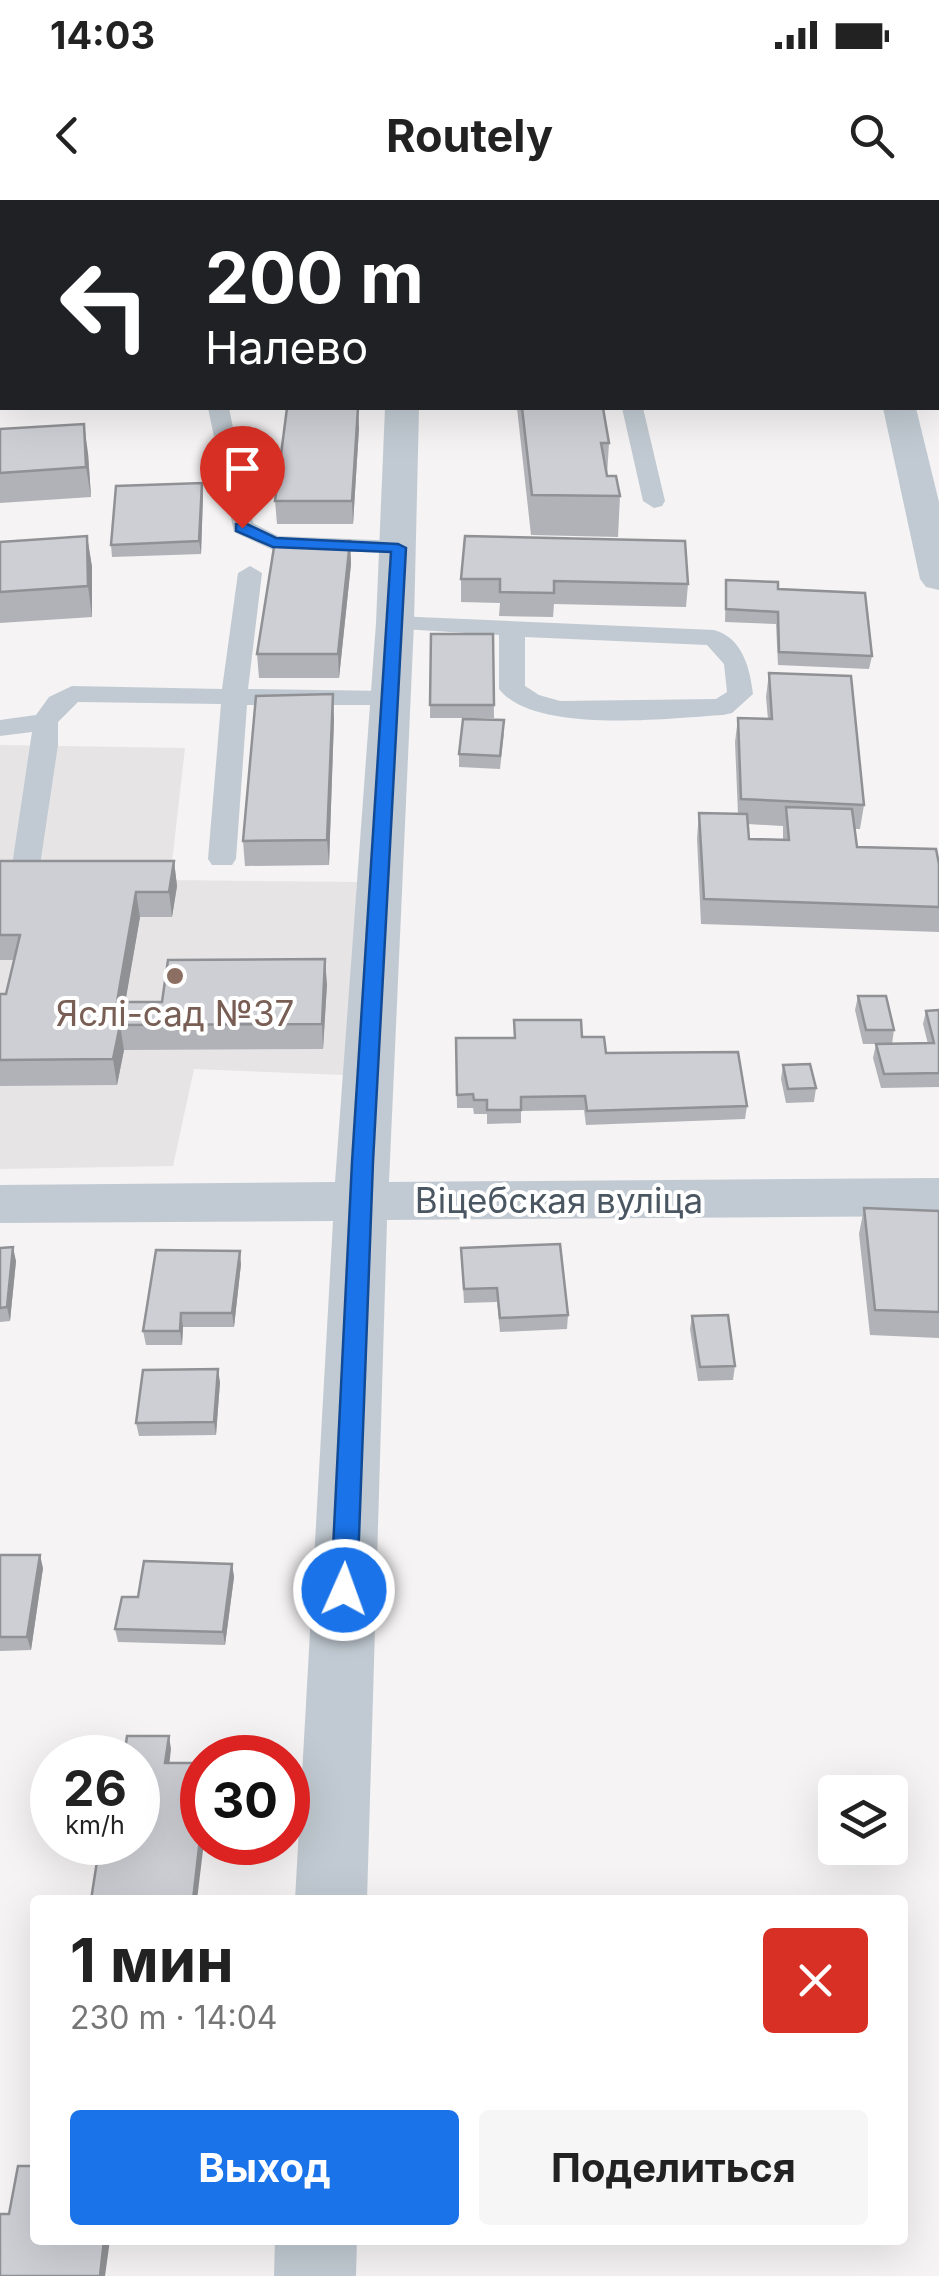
<!DOCTYPE html>
<html lang="ru">
<head>
<meta charset="utf-8">
<style>
  :root { --surface:#fff; --page:#f6f6f6; --text:#222; --muted:#767676; --accent:#1a73e8 }
  body { margin:0; font-family:Inter,sans-serif; background:var(--page); color:var(--text); height:100vh; display:flex; flex-direction:column; font-size:38px; white-space:nowrap }
  * { box-sizing:border-box; margin:0 }
  p { font-size:32px; color:var(--muted) }
  .icon { flex:none; width:55px; height:55px; fill:none; stroke:currentColor; stroke-width:2; stroke-linecap:round; stroke-linejoin:round }
  .map { position:relative; flex:1; overflow:hidden }
  .sheet { position:absolute; left:30px; top:1695px; width:878px; height:350px; display:flex; flex-direction:column; background:var(--surface); border-radius:10px; box-shadow:0 10px 40px #0002 }
  .sheet>* { flex:none }
  .guide { position:absolute; left:0px; top:0px; width:940px; height:210px; box-shadow:0 10px 40px #0002; background:#202124; color:#fff; overflow:hidden }
  .controls { position:absolute; left:818px; top:1575px; display:grid; gap:20px }
  .controls a { display:grid; place-items:center; width:90px; height:90px; border-radius:10px; background:var(--surface); box-shadow:0 10px 40px #0002; font-size:50px }
  .speed { position:absolute; left:30px; top:1535px; display:flex; gap:20px; font-size:50px; font-weight:700; text-align:center }
  .speed>* { display:grid; place-content:center; width:130px; height:130px; border-radius:50%; background:var(--surface); box-shadow:0 10px 40px #0002; line-height:1 }
  .speed small { font-size:25px; font-weight:400 }
  .speed .limit { border:15px solid #d22; background:#fff; color:#111 }
  .pin { position:absolute; display:grid; place-items:center; width:85px; height:85px; color:#fff; margin:-102px -42px; border-radius:50% 50% 50% 0; rotate:-45deg; box-shadow:0 0 10px #0007 }
  .pin .icon { rotate:45deg }
  .me { position:absolute; width:110px; margin:-55px; rotate:2deg; stroke-linejoin:round; filter:drop-shadow(0 0 8px #0008) }
  .turn { display:flex; align-items:center; gap:35px; height:210px; padding:0 40px; font-size:45px }
  .turn .icon { width:130px; height:130px; stroke-width:2.5 }
  .turn b { display:block; font-size:70px; line-height:85px }
  .round { display:grid; place-items:center; flex:none; width:105px; height:105px; border-radius:10px; background:var(--page) }
  .headline { display:flex; align-items:center; justify-content:space-between; height:170px; padding:0 40px }
  h1 { font-size:60px; font-weight:700; line-height:75px }
  .primary-button { display:flex; gap:20px; margin-top:auto; padding:20px 40px }
  .primary-button a { flex:1; height:115px; border-radius:10px; background:var(--accent); color:#fff; font-size:40px; font-weight:700; line-height:115px; text-align:center }
  .primary-button a+a { background:var(--page); color:var(--text) }
  .status { display:flex; justify-content:space-between; align-items:center; height:70px; padding:0 50px; background:var(--surface); direction:ltr }
  .status svg { height:28px; fill:currentColor }
  header { display:flex; justify-content:space-between; align-items:center; height:130px; padding:0 40px; background:var(--surface); font-size:45px; font-weight:700 }
  .map>svg:first-child { display:block }
  .education { fill:#e6e4e5 }
  .lines { fill:none; stroke-linecap:round; stroke-linejoin:round }
  .service { fill:#c1cad2; fill-rule:evenodd }
  .minor { fill:#c1cad2; fill-rule:evenodd }
  .wall { fill:#b0b2b7; fill-rule:evenodd }
  .shaded-wall { fill:#909195 }
  .building { fill:#cdcfd5; stroke:#909195; stroke-width:2.5 }
  .route { fill:#1a73e8; stroke:#114b97; stroke-width:2.5 }
  .education-dot { fill:#8d6e63; stroke:#fff; stroke-width:4 }
  .labels { text-anchor:middle; dominant-baseline:central; stroke-width:8; stroke-linejoin:round; paint-order:stroke }
  .education-label { font-size:35px; fill:#785e54; stroke:#fff }
  .street-label { font-size:35px; fill:#4a5661; stroke:#fff }
</style>
</head>
<body>
<div class="status"><b>14:03</b><svg viewBox="0 0 49 12"><path d="M0 12V9h3v3zM5 12V6h3v6zM10 12V3h3v9zM15 12V0h3v12zM26 1h20v11H26zM47 4h2v5h-2z"/></svg></div>
<header><svg class="icon" aria-label="back" viewBox="0 0 24 24"><path d="M15 5l-7 7 7 7"/></svg>Routely<svg class="icon" aria-label="search" viewBox="0 0 24 24"><circle cx="10" cy="10" r="6"/><path d="M15 15l6 6"/></svg></header>
<div class="map">
<svg width="939" height="2076" viewBox="0 0 939 2076">
  <rect width="100%" height="100%" fill="#f5f3f3"/>
  <path class="education" d="M0,545L185,548L170,680L357,682L344,875L194,869L173,966L0,969Z"/>
  <g class="lines">
    <path class="service" d="M151,0H169V2H151Z
      M719,0H737V2H719Z
      M776,0H794V2H776Z
      M0,165H2V177H0Z
      M208,208H229L253,323L278,336L399,341L407,343L411,348L407,353L273,350L234,332Z
      M622,208H643L665,301L662,306L654,308L643,301Z
      M250,366L262,373L248,489L388,491L397,493L401,499L397,505H247L236,659L232,665H212L208,659L221,504L78,502L58,522V545L39,672L35,678H15L11,672L32,532L0,536V520L36,515L49,497L72,486L222,489L238,373Z
      M395,416L714,430C743,438 750,469 753,494L732,513L723,515C669,518 535,535 499,489V435L386,428L383,423L386,418ZM525,437L707,445L724,464L727,492L716,499L560,501L539,495L525,486Z"/>
    <path class="minor" d="M391,0H419V2H391Z
      M938,114H939V132H938Z
      M385,208H419L414,423L389,982L939,978V1016L387,1020L367,1700H295L333,1021L0,1023V985L335,982L376,423Z
      M883,208H916L939,302V390L926,387L920,379Z
      M275,2040H357L356,2076H274Z"/>
  </g>
  <path class="wall" d="M0,0H56L0,4Z
    M172,0H355V2H172Z
    M637,0H660V2H692H639Z
    M0,9H2V70H0Z
    M938,36L939,37V103H938Z
    M517,208H603L609,243L607,276L620,296L618,337L531,335Z
    M359,228L353,324H277L275,301Z
    M0,229L88,253L91,297L0,303Z
    M202,283L203,295L201,354L112,357L111,345Z
    M87,336L92,367V417L0,423V342Z
    M350,341L351,364L339,478H259L257,454Z
    M461,379L688,384L686,407L554,404L553,417L499,416L500,403L461,402Z
    M726,380L778,389L872,456L869,469L778,465L776,424L725,422Z
    M431,434H493L494,518H430Z
    M769,473L864,605L860,629H854L857,647L939,664V732L701,724L697,638L699,613L738,614L735,542L738,518L768,519L766,497ZM748,624L783,626V640L749,639Z
    M334,519L329,665L245,666L243,641Z
    M504,533L500,569L459,567V554Z
    M0,661H174L177,686L172,717H140L125,802H162L327,784L323,849L124,850L117,885L0,886V794H6L14,760H0Z
    M858,796L894,830L892,844H863L855,810Z
    M939,810V887L881,888L873,858L876,844H928L923,824L926,811Z
    M514,820L582,837L606,853L747,906L745,919L586,925L584,910L521,911V923L487,924V914H474L473,908H457L456,838H514Z
    M783,865L816,888L814,902L786,903L781,879Z
    M864,1008L939,1011V1138L870,1135L859,1034Z
    M0,1048L16,1061L10,1121L0,1122Z
    M461,1048L568,1115L567,1129L500,1132L497,1102L464,1103Z
    M241,1064L234,1127H183L182,1145H146L143,1131Z
    M692,1116L735,1166L733,1180L698,1181L690,1129Z
    M220,1182L216,1235L139,1236L136,1223Z
    M0,1355L43,1368L31,1450L0,1451Z
    M232,1364L234,1377L225,1445L118,1442L115,1429L138,1397Z"/>
  <path class="shaded-wall" d="M358,208L359,228L353,324L352,301Z
    M84,224L88,253L91,297L86,267Z
    M202,283L203,295L201,354L199,341Z
    M87,336L92,367V417L88,386Z
    M350,341L351,364L339,478L338,454Z
    M333,494L334,519L329,665L327,640Z
    M174,661L177,686L172,717L169,692Z
    M136,692L140,717L121,827L117,802Z
    M325,759L327,784L323,849L322,824Z
    M120,825L124,850L117,885L113,859Z
    M13,1047L16,1061L10,1121L7,1107Z
    M240,1051L241,1064L234,1127L232,1113Z
    M181,1113L183,1127L182,1145L180,1131Z
    M218,1169L220,1182L216,1235L214,1222Z
    M40,1355L43,1368L31,1450L27,1437Z
    M232,1364L234,1377L225,1445L223,1432Z
    M169,1536L171,1549L168,1576L165,1563Z
    M202,1621V1642H204L197,1700H193Z
    M104,2040H110L105,2076H100Z"/>
  <path class="building" d="M172,0H320L321,2H172Z
    M691,1L692,2H642Z
    M0,24H2V50H0Z
    M938,36L939,37V66H938Z
    M287,208H358L352,301H275Z
    M522,208H603L609,243H601L607,276H616L620,296L532,295Z
    M84,224L86,267L0,273V229Z
    M202,283L199,341L111,345L116,286Z
    M87,336L88,386L0,392V342Z
    M465,336L685,341L688,384L554,381V393L500,392V379H461Z
    M275,341H350L338,454H257Z
    M726,380L778,382V389L865,393L872,456L779,452L778,412L726,409Z
    M431,434H493L494,505H430Z
    M769,473L851,476L864,605L741,599L738,518L772,519Z
    M333,494L327,640L243,641L256,496Z
    M463,519L504,520L500,556L459,554Z
    M786,607L852,609L857,647L936,649L939,664V707L704,699L699,613L747,614L749,639L789,640Z
    M0,661H174L169,692H136L117,802H162L168,760L325,759L322,824L120,825L113,859L0,860V794H6L20,735H0Z
    M858,796H886L894,830H866Z
    M939,810V873L884,874L876,844L934,843L926,811Z
    M514,820H581L582,837H604L606,853L738,852L747,906L587,911L585,896L521,897V910H487V900H474L473,894L457,895L456,838H515Z
    M810,864L816,888L788,889L783,865Z
    M864,1008L939,1011V1112L875,1110Z
    M560,1044L568,1115L500,1118L497,1088L464,1089L461,1048Z
    M13,1047L7,1107L0,1108V1048Z
    M156,1050L240,1051L232,1113H181L180,1131H143Z
    M728,1115L735,1166L700,1167L692,1116Z
    M218,1169L214,1222L136,1223L143,1170Z
    M0,1355H40L27,1437H0Z
    M144,1361L232,1364L223,1432L115,1429L122,1397H138Z
    M127,1536H169L165,1563H202V1621L193,1700H91L100,1642H138V1558H124Z
    M18,1966H35V2040H104L100,2076H0V2014H9Z"/>
  <path class="route" d="M236,324H247L276,338L398,344L406,348L373,962L357,1390L353,1397L344,1401L335,1397L331,1390L352,962L391,352L273,347L236,331Z"/>
  <circle class="education-dot" cx="175" cy="776" r="10"/>
  <g class="labels">
    <g class="education-label">
      <text x="175" y="813">Яслі-сад №37</text>
    </g>
    <g class="street-label">
      <text x="559" y="1000">Віцебская вуліца</text>
    </g>
  </g>
</svg>
<div class="controls">
<a><svg class="icon" aria-label="layers" viewBox="0 0 24 24"><path d="M12 4l9 5-9 5-9-5zM3 14l9 5 9-5"/></svg></a>
</div>
<div class="speed"><div>26<small>km/h</small></div><div class="limit">30</div></div>
<div class="pin" style="left:242px;top:328px;background:#d93025"><svg class="icon" aria-label="arrive" viewBox="0 0 24 24"><path d="M6 21V4h12l-3 4 3 4H6"/></svg></div>
<svg class="me" style="left:344px;top:1390px" viewBox="-20 -20 40 40"><circle r="17" fill="#1a73e8" stroke="#fff" stroke-width="3"/><path d="M0-11L8 9 0 5-8 9z" fill="#fff"/></svg>
<div class="guide">
<div class="turn"><svg class="icon" aria-label="left" viewBox="0 0 24 24"><path d="M17 20v-9H6M10 6l-5 5 5 5"/></svg><div><b>200 m</b>Налево</div></div>
</div>
<section class="sheet">
<div class="headline"><div><h1>1 мин</h1><p>230 m · 14:04</p></div><a class="round" style="background:#d93025;color:#fff"><svg class="icon" aria-label="close" viewBox="0 0 24 24"><path d="M6 6l12 12M18 6L6 18"/></svg></a></div>
<div class="primary-button"><a>Выход</a><a>Поделиться</a></div>
</section>
</div>
</body>
</html>
